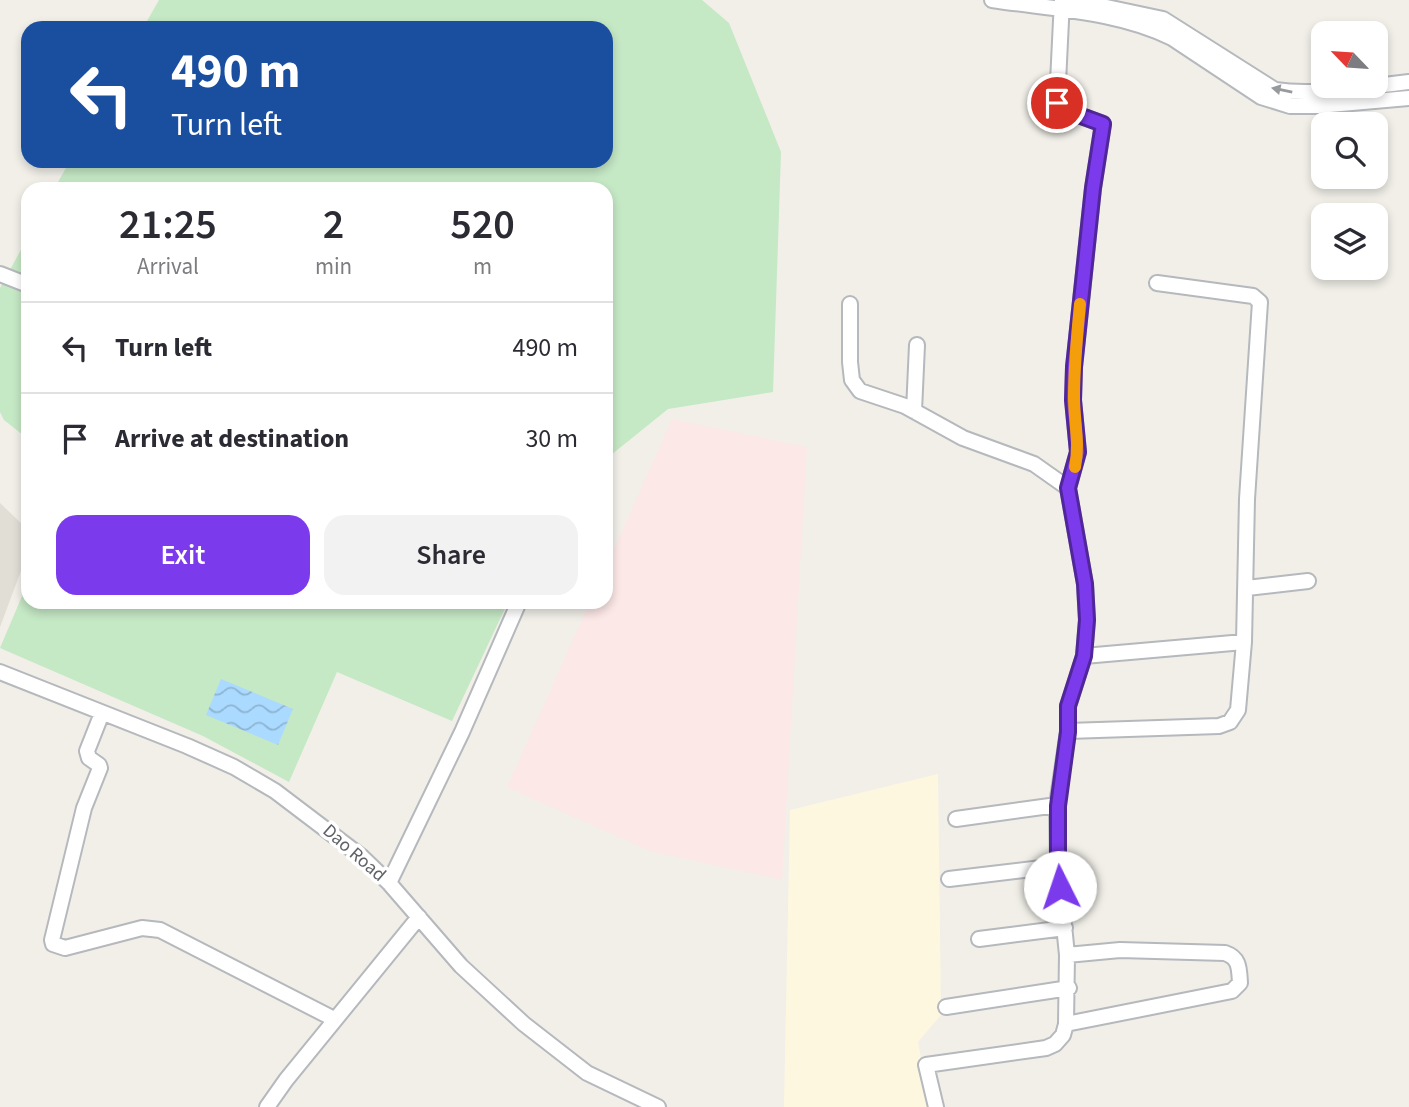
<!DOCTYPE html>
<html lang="en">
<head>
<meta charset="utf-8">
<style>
  :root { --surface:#fff; --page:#f2f2f3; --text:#2b2b33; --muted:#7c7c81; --line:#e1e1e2; --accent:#7c3aed }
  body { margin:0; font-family:"Source Sans 3",sans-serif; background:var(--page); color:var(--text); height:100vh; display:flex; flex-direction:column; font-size:26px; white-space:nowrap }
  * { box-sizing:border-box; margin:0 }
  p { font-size:23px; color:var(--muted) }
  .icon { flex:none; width:38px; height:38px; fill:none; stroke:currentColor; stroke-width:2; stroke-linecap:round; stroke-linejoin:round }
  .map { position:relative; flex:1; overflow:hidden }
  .details { position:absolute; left:21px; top:182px; width:592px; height:427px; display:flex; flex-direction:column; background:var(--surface); border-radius:21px; box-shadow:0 4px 10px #0003 }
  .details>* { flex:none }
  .top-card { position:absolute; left:21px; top:21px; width:592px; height:147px; border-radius:21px; box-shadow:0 4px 10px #0003; background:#1a4fa0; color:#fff; overflow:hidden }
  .needle { width:46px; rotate:295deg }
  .fabs { position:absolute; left:1311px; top:21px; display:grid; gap:14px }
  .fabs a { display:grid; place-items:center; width:77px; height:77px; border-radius:14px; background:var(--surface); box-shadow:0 4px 10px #0003; font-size:35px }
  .pin { position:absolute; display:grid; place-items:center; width:60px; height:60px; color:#fff; margin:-30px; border:4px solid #fff; border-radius:50%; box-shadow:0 2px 7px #0007 }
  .me { position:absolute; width:77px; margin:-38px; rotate:356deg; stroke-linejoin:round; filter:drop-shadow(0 0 5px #0008) }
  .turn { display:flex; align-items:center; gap:24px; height:147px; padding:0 35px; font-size:32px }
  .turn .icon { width:91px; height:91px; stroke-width:2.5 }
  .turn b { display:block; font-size:49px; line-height:60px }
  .eta { display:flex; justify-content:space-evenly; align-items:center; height:119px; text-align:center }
  .eta b { font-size:42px; font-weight:600; line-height:49px }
  .cta { display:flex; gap:14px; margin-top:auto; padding:14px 35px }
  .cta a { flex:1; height:80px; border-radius:21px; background:var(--accent); color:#fff; font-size:28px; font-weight:600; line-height:80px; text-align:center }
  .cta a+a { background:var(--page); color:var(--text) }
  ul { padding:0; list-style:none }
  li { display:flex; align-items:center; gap:21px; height:91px; padding:0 35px; border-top:2px solid var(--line) }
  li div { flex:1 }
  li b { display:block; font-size:26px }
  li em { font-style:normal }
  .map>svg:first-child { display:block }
  .commercial { fill:#fef7e0 }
  .education { fill:#e1ded6 }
  .medical { fill:#fce8e6 }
  .pitch { fill:#c5e8c5 }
  .water { fill:url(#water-waves) }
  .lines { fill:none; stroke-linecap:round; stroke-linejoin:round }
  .minor-casing { stroke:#b5b8bc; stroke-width:18 }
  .minor { stroke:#fff; stroke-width:14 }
  .oneway { fill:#979a9d }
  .route-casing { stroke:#51269a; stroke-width:18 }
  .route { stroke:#7c3aed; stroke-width:12 }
  .slow { stroke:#f59e0b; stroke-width:12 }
  .labels { text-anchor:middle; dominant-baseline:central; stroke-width:7; stroke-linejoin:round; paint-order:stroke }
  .street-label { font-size:19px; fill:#5f6368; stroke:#fff }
</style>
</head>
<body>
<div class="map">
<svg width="1409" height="1107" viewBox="0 0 1409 1107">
  <defs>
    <pattern id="water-waves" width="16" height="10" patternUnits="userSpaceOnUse" patternTransform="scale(1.75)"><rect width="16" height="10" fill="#aadaff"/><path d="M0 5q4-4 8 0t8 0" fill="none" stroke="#8eb4d2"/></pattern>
  </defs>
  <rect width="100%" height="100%" fill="#f1efe8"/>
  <path class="commercial" d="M938,774L941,1015L918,1042L930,1107H784L790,810Z"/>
  <path class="education" d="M0,503L28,530V552L0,627Z"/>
  <path class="medical" d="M672,419L807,447L782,880L650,851L507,787L590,602H606V567Z"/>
  <path class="pitch" d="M159,0H702L729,23L781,152L773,392L668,409L606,459V189H54L70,161H606V28H143Z
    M28,237V439L4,420L0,412V288Z
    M28,582V602H508L452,721L337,672L289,782L203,736L0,648Z"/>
  <path class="water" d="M221,679L293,709L278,745L206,715Z"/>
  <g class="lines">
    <g class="minor-casing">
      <path id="minor" d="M992,0C1051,9 1118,11 1172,38L1261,97L1290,106H1318L1409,98
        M1073,0L1163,19L1275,90C1308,95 1341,90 1374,86
        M1376,86L1409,82
        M0,274L28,285
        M850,304V362L852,380L860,391L905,406L963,438L1034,464L1068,488
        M914,411L917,345
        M1247,588L1308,581
        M1084,656L1244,642
        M0,672L187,746L234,767L275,791L362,857L389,883L461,966L524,1024L587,1073L658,1107
        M102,713L87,751L89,758L99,765L100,768L84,808L52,940L53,944L65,948L142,928L160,930L334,1019
        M1068,731L1219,726L1230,722L1238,710L1244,642L1247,499L1260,302L1253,296L1157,283
        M956,819L1057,805
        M949,879L1058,866
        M389,883L462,732L519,602
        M979,939L1065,928
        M946,1007L1069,988
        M1066,1024L1232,991L1240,983C1239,969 1240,958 1225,953L1120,950L1067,955
        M267,1107L286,1080L419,917
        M936,1107L926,1065L1046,1048L1055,1044L1063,1035L1066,1024L1067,955L1058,866L1057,805L1068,731V706L1084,656L1087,620L1085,584L1068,488L1078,452L1073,400L1074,367L1093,188L1103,124L1065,110L1057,103L1062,0"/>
    </g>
    <use href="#minor" class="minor"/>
  </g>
  <defs><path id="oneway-solid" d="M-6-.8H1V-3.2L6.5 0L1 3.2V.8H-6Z" transform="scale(1.75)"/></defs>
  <use class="oneway" href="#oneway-solid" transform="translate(1282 90) rotate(-168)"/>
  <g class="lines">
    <g class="route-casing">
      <path id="route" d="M1057,103L1065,110L1103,124L1093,188L1074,367L1073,400L1078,452L1068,488L1085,584L1087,620L1084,656L1068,706V732L1058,806V866L1060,887"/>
    </g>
    <use href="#route" class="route"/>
    <path class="slow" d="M1075,467C1080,444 1074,421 1074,397C1074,366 1077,335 1080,304"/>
  </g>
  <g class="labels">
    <g class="street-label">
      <text transform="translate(354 853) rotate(41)">Dao Road</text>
    </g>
  </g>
</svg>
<div class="fabs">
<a><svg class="needle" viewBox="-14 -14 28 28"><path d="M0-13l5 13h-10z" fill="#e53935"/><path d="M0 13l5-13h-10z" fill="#7c7c81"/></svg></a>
<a><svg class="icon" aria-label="search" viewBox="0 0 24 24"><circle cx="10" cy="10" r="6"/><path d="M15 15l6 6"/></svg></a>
<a><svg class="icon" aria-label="layers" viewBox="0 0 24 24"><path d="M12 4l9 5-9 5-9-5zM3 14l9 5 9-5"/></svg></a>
</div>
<div class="pin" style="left:1057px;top:103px;background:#d93025"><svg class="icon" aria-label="arrive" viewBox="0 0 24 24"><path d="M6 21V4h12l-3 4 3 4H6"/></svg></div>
<svg class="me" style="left:1060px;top:887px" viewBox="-20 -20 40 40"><circle r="19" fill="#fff"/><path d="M0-13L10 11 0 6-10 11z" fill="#7c3aed"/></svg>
<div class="top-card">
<div class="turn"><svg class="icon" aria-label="left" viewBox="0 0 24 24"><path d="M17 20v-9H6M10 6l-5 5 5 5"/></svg><div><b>490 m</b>Turn left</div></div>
</div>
<section class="details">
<div class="eta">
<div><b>21:25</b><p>Arrival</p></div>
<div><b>2</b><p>min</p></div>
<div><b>520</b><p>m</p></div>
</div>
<ul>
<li><svg class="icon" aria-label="left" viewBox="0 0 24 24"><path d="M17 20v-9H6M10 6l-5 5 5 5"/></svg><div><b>Turn left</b></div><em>490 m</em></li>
<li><svg class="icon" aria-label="arrive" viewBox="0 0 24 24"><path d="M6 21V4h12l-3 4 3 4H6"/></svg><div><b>Arrive at destination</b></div><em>30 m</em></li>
</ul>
<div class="cta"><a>Exit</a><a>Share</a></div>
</section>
</div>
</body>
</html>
